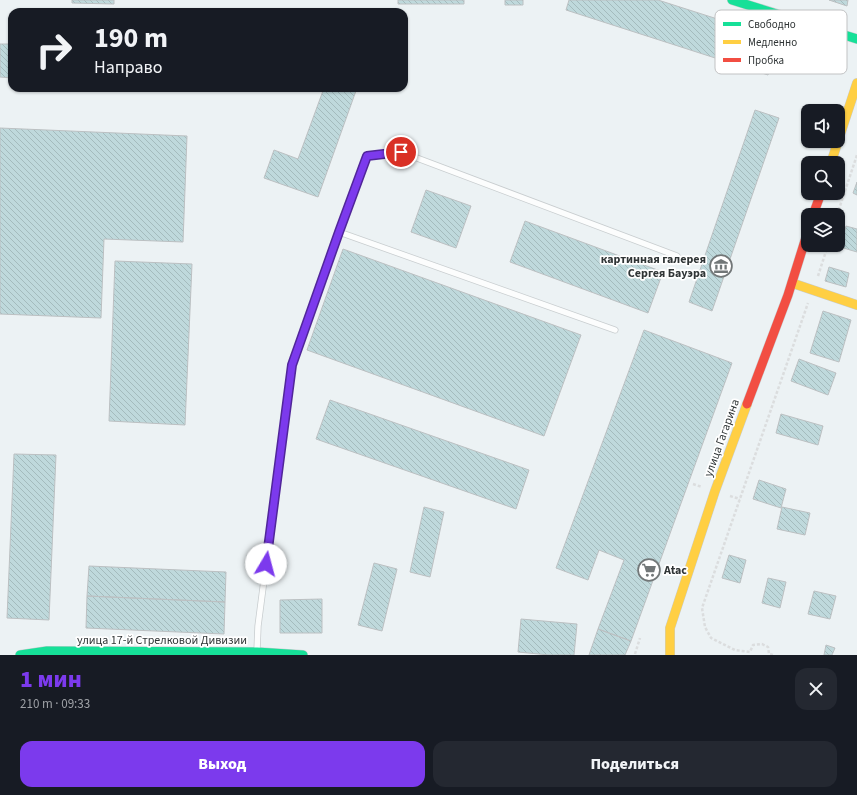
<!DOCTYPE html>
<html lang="ru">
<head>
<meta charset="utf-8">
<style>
  :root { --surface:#171b24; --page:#242831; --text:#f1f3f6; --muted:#9ea1a6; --accent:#7c3aed }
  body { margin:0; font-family:"Source Sans 3",sans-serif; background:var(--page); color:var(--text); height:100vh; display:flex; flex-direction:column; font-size:15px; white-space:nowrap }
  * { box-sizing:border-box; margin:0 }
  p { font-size:13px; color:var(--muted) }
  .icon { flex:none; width:22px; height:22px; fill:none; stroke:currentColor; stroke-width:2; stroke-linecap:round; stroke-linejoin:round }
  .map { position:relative; height:655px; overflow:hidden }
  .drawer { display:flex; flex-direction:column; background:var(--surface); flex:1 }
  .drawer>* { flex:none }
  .top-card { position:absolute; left:8px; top:8px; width:400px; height:84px; border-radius:12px; box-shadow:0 1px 3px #0004; background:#171b24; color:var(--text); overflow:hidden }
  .buttons { position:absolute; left:801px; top:104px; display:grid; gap:8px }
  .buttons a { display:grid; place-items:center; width:44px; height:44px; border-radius:8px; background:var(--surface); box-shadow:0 1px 3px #0004; font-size:20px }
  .pin { position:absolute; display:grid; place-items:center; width:34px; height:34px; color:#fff; margin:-17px; border:2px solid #fff; border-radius:50%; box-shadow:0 1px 4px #0007 }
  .me { position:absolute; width:44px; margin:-22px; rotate:8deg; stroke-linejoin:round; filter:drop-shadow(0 0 3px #0008) }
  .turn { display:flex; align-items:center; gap:14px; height:84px; padding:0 20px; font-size:18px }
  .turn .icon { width:52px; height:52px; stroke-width:2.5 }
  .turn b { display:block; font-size:28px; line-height:34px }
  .round { display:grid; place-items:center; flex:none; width:42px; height:42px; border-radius:12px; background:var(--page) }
  .headline { display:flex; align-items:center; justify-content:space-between; height:68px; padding:0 20px }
  h1 { font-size:24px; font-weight:800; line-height:30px; color:var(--accent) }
  .button { display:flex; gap:8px; margin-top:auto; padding:8px 20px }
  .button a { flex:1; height:46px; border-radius:12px; background:var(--accent); color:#fff; font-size:16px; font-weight:800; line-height:46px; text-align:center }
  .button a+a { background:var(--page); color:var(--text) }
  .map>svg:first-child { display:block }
  .building { fill:url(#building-back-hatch); stroke:#bcc0c2 }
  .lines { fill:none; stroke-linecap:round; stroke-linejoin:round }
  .lane-casing { stroke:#c8cdcf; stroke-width:7 }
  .fast-casing { stroke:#c8cdcf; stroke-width:10 }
  .slow-casing { stroke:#c8cdcf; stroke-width:10 }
  .jam-casing { stroke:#c8cdcf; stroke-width:10 }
  .path { stroke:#dbddde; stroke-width:2.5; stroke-dasharray:3 2; stroke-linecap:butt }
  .lane { stroke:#fcfdfd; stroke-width:5.5 }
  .fast { stroke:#16e098; stroke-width:9 }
  .slow { stroke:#ffcf43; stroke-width:9 }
  .jam { stroke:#f24e42; stroke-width:9 }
  .route-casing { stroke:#51269a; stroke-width:10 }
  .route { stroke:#7c3aed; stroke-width:7 }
  .labels { text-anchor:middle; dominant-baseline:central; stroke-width:3.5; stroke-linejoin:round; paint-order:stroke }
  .poi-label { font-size:12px; font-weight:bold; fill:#303536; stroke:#fff; text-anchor:end }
  .street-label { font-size:12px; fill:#303536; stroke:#fff }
  .key { fill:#fff; stroke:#c1c2c3; stroke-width:1 }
  .key-label { font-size:11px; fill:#303536 }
</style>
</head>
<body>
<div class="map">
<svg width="857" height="655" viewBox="0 0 857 655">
  <defs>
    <pattern id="building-back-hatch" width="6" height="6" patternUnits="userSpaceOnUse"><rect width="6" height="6" fill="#bfd9dc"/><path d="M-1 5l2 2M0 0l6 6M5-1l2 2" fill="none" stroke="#a4bbbd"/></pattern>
  </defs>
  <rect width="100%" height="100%" fill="#ecf2f4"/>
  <path class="building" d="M72,0H114V4L72,3Z
    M398,0H464V4H398Z
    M505,0H523V5H505Z
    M569,0H658L780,39L768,75L566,10Z
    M829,0H848L847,6Z
    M0,44H12V78L0,77Z
    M324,88H357L318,197L264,178L274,150L298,159Z
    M755,110L779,118L712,311L689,302Z
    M0,128L187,136L183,242L104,239L101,318L0,314Z
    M857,182V195L853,193Z
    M426,190L471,206L456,248L411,232Z
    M525,221L663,272L648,313L510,262Z
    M846,226L857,229V252L840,247Z
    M343,249L581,335L544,436L307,350Z
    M115,261L192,264L185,425L109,421Z
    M829,267L849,273L846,287L825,281Z
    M823,311L851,320L839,362L810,353Z
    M644,330L732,363L631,641L598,629L624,560L599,550L588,580L556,568Z
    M799,359L836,373L828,395L791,381Z
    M330,400L529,470L516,509L316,439Z
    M781,414L823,426L818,445L776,433Z
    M14,454L56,455L49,620L7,618Z
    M759,480L786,489L781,508L753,499Z
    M424,507L444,512L430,577L410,572Z
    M782,507L810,513L805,535L777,529Z
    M729,555L746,560L740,583L722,578Z
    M374,563L397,569L382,631L358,625Z
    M89,566L226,572L225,602L87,596Z
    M768,578L786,582L780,608L762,603Z
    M814,591L836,596L830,619L808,614Z
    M87,596L225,602L224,634L86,628Z
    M322,599V633H280V600Z
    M521,619L577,624L574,655H549L518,652Z
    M598,629L631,641L625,655H589Z
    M826,645L835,648L832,655H824Z"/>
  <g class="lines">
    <g class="lane-casing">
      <path id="lane" d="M339,232L615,330
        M257,650L258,626L292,365L339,232L367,156L401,152L677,256"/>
    </g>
    <g class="fast-casing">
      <path id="fast" d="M732,0L857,39
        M20,655L47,651L257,652L303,655"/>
    </g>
    <g class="slow-casing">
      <path id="slow" d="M838,141L857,83
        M831,163L838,141
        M792,283L857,305
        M670,655V628L715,491L747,404"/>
    </g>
    <g class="jam-casing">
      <path id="jam" d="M813,215L821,193
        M747,404L788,295L808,231"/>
    </g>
    <path class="path" d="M837,215L857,155
      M818,276L828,245
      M693,484L702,487
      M730,496L740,499
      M635,654L640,638
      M773,655L769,654L768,647L762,644L753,645L750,652L735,650L711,638L705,627L702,608L808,303"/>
    <use href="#lane" class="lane"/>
    <use href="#fast" class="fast"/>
    <use href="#slow" class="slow"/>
    <use href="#jam" class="jam"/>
  </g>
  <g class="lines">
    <g class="route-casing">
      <path id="route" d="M266,564L292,365L339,232L367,156L401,152"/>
    </g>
    <use href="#route" class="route"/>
  </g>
  <defs>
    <g id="museum-ring" transform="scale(1.15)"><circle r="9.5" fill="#fff" stroke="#727778" stroke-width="1.5"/><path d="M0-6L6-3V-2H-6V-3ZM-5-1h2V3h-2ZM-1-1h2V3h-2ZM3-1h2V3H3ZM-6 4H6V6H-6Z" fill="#727778"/></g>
    <g id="supermarket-ring" transform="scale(1.15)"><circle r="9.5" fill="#fff" stroke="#727778" stroke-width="1.5"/><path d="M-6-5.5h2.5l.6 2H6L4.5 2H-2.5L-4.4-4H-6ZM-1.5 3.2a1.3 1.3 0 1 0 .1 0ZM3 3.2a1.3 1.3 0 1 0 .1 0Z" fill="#727778"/></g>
  </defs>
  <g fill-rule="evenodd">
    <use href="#museum-ring" x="721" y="266"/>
    <use href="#supermarket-ring" x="649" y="570"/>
  </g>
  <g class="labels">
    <g class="poi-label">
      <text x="706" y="259">картинная галерея<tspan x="706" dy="14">Сергея Бауэра</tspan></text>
      <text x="664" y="570" text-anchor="start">Atac</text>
    </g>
    <g class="street-label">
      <text transform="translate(722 438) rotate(-70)">улица Гагарина</text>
      <text x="162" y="640">улица 17-й Стрелковой Дивизии</text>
    </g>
  </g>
  <rect x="715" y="10" width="132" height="64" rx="6" class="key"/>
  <rect x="723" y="22" width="18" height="4" fill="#16e098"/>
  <rect x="723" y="40" width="18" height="4" fill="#ffcf43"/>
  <rect x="723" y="58" width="18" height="4" fill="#f24e42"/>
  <g class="key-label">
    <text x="748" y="28">Свободно</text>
    <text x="748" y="46">Медленно</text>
    <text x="748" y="64">Пробка</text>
  </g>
</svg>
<div class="buttons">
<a><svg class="icon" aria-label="sound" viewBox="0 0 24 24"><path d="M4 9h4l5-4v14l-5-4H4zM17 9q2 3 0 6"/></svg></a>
<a><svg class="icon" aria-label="search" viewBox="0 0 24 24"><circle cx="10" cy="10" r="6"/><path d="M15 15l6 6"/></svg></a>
<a><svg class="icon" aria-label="layers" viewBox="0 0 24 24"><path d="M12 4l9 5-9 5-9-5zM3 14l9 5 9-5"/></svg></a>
</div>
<div class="pin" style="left:401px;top:152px;background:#d93025"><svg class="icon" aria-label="arrive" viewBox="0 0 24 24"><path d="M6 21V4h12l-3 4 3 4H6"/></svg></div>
<svg class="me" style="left:266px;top:564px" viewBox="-20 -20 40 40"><circle r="19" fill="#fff"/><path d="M0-13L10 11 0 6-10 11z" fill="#7c3aed"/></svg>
<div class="top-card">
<div class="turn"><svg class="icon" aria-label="right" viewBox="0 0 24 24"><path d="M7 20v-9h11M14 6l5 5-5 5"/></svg><div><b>190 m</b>Направо</div></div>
</div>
</div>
<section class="drawer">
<div class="headline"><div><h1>1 мин</h1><p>210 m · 09:33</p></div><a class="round"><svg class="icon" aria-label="close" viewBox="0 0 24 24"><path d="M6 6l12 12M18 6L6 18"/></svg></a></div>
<div class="button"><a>Выход</a><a>Поделиться</a></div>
</section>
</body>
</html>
